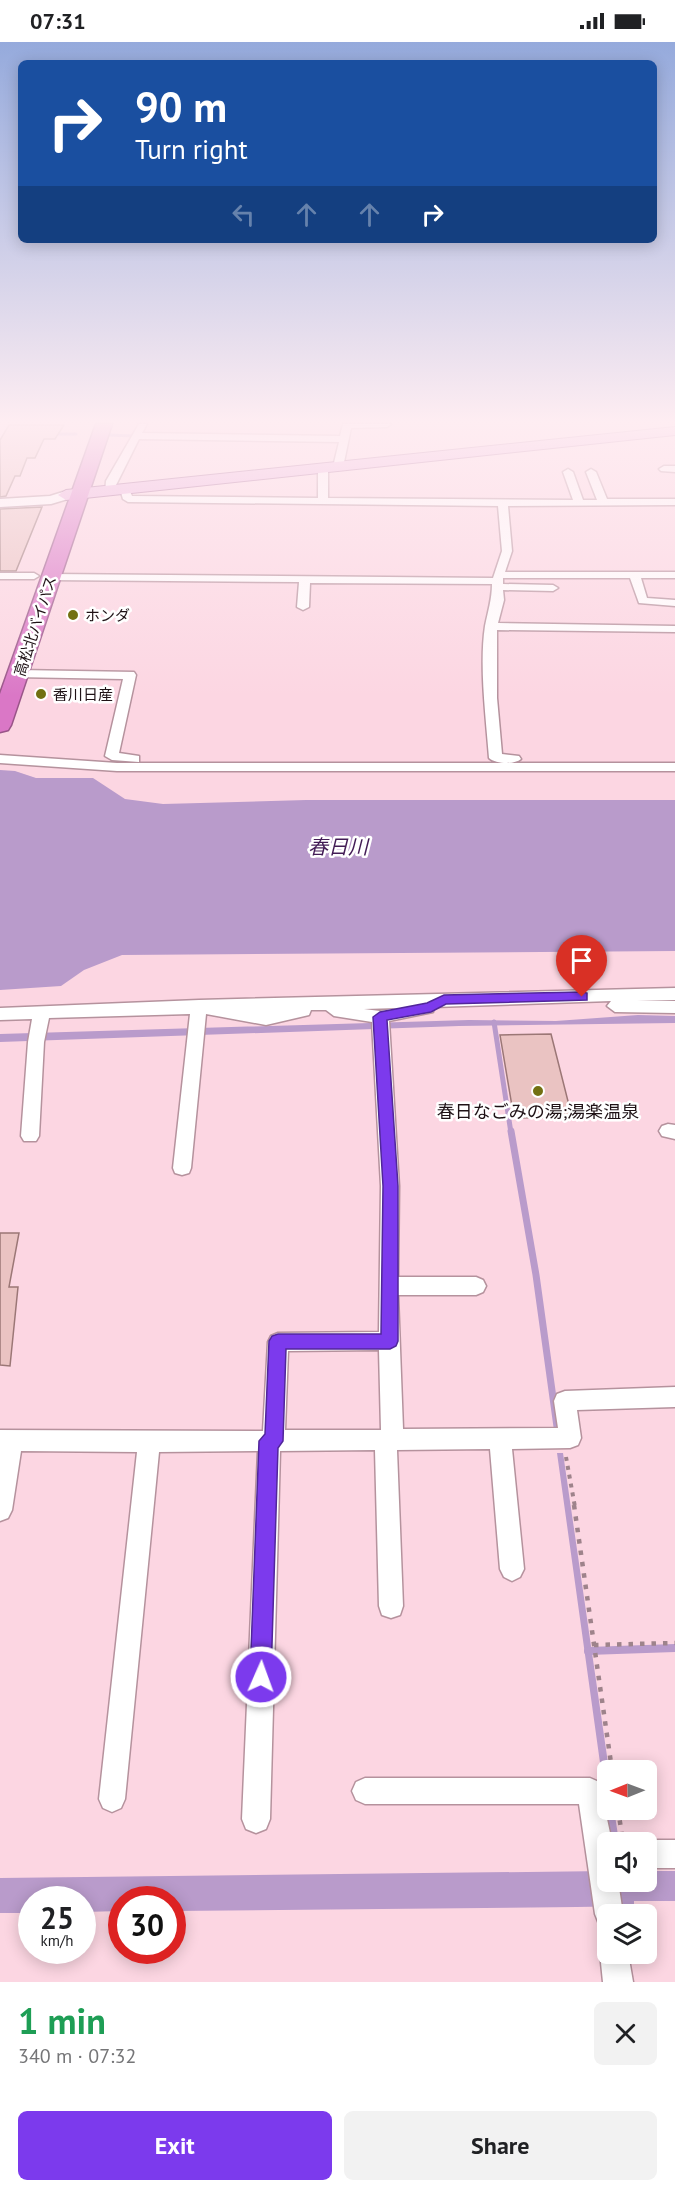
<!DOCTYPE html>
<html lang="en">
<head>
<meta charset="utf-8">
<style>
  :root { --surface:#fff; --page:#f2f2f2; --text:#202124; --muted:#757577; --accent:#7c3aed }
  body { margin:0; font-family:"PT Sans","Noto Sans JP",sans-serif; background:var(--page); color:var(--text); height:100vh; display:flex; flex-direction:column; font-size:22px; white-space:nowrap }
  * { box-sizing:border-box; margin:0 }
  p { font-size:20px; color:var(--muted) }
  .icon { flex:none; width:33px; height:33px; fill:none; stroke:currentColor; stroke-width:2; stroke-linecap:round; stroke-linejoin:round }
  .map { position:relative; height:1940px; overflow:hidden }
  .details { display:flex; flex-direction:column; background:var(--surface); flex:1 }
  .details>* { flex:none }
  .banner { position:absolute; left:18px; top:18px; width:639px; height:183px; border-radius:9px; box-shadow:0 3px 15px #0003; background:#1a4fa0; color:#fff; overflow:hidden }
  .needle { width:39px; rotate:269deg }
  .controls { position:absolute; left:597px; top:1718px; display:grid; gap:12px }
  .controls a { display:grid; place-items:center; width:60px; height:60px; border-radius:9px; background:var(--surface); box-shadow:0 3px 15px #0003; font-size:30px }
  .speed { position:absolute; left:18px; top:1844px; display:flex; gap:12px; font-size:30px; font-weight:700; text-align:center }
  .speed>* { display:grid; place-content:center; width:78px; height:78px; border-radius:50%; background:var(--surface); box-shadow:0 3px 15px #0003; line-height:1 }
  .speed small { font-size:15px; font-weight:400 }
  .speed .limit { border:9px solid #d22; background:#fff; color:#111 }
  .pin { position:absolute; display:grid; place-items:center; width:51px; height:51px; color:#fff; margin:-62px -26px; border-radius:50% 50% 50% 0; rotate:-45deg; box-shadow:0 0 6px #0007 }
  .pin .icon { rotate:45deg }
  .me { position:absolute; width:66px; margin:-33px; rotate:2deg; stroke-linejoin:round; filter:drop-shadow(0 0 4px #0008) }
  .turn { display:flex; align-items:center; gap:21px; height:126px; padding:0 18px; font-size:27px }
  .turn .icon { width:78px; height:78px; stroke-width:2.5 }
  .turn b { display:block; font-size:42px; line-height:51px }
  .lanes { display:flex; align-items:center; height:57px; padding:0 18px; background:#0003; justify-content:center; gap:30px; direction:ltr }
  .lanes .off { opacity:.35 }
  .round { display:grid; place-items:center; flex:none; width:63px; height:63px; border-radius:9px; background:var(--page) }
  .overview { display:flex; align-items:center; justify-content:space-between; height:102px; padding:0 18px }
  h1 { font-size:36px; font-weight:700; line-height:45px; color:#1e9e55 }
  .primary-button { display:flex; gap:12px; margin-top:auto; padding:12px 18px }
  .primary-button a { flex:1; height:69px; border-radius:9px; background:var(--accent); color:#fff; font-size:24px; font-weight:700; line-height:69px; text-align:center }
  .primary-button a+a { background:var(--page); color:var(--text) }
  .status { display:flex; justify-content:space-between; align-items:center; height:42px; padding:0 30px; background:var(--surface); direction:ltr }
  .status svg { height:16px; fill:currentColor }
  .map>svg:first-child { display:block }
  .water { fill:#b99bcb }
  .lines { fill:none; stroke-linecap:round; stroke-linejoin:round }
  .stream-far3 { stroke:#b99bcb; stroke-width:3 }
  .stream-far2 { stroke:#b99bcb; stroke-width:5 }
  .stream-far1 { stroke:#b99bcb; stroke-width:7 }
  .stream { stroke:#b99bcb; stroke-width:8 }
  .building { fill:#eac3c2; stroke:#9b7776; stroke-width:1.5 }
  .street-casing { stroke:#b5929d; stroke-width:3 }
  .secondary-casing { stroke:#b5929d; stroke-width:3 }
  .primary-casing { stroke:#995488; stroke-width:2 }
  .highway-casing { stroke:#995488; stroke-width:3 }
  .path-far1 { stroke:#9e838b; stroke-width:4; stroke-dasharray:4 5; stroke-linecap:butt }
  .path { stroke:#9e838b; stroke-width:4.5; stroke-dasharray:4.5 7; stroke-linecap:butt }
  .street { fill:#fff; fill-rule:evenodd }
  .secondary { fill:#fff; fill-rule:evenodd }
  .primary { fill:#e9addd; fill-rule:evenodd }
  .highway { fill:#da77c6; fill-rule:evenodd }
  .route { fill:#7c3aed; stroke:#51269a; stroke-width:1.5 }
  .poi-dot { fill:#727012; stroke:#fff; stroke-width:2 }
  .labels { text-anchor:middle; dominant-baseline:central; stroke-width:5; stroke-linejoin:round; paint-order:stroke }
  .far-poi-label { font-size:15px; fill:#1f1216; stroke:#fff; text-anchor:start }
  .far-street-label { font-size:15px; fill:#1f1216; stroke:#fff }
  .poi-label { font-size:18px; fill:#1f1216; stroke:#fff }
  .water-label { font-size:20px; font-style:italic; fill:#421b55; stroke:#fff }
</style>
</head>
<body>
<div class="status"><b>07:31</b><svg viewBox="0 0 49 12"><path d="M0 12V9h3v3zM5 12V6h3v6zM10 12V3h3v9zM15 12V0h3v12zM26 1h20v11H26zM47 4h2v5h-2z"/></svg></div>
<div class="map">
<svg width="675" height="1940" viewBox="0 0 675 1940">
  <rect width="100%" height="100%" fill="#fcd6e2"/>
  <path class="water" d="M0,728L15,729L36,736H93L125,757L163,762L306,758H675V909L122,913L84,928L61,944L0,948Z
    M638,973L675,974V981L459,984L0,1000V992L469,978L556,979Z
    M557,1411H563L609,1728L608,1767H614L619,1800H611Z
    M607,1829L608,1839H646L647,1829H675V1859H634V1864L577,1865L173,1869L172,1857H122L121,1869L83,1870L82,1857H32L31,1871H0V1836Z"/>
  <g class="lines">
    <path class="stream-far3" d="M51,392H76
      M110,393L133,394"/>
    <path class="stream-far2" d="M494,980L511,1091"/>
    <path class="stream-far1" d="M511,1089L536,1233L558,1392"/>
    <path class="stream" d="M588,1609L675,1606"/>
  </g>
  <path class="building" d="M9,383H64L55,397H44L35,416H27L20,434H15L6,454L0,455V398Z
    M42,465L16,529H0V467Z
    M551,992L572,1075L514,1076L500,993Z
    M0,1191H19L9,1245H18L10,1324L0,1323Z"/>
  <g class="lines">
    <g class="street-casing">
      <path id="street" d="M139,382H147L142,391L340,394L343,382H391L387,385L351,386L343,425L338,428L333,425L339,400L139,397L113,449L105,451L106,439Z
        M323,423L328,426V456L573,458L563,430L568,427L573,430L583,458H597L586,430L591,427L596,430L607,457H675V463L508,464L512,509L505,530H675V536H641L647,556L675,558V564L639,561L630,536H503V542L553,543L558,546L553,549L503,548L504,558L498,581L675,584V590L497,588V656L502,712L519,714L521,717C514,723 496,722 489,716C486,676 479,623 485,584C488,569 492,557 492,542L310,541L309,565L303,568L297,565L299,540L50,538L45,535L50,532L493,536L502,509L498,464L128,460L123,457L120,447L128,445L132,454L318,456V426Z
        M664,424H675V430L661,429L659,427Z
        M0,531H34L39,534L34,537H0Z
        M19,628L134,630L136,633L119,711L139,714V720L112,718L105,714L123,637L15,635L13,632Z
        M0,713L117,721H675V729H117L0,721Z
        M675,946V958L637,959H675V971L615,970L607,964L611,959L434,965L433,970L389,979L399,1144L398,1235H476L483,1238L486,1244L483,1250L476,1253H398L403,1387L558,1386L554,1359L557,1352L565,1349L675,1345V1365L577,1368L581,1396L578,1403L570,1406L512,1407L524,1527L520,1535L512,1539L504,1535L500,1527L490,1407L397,1408L403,1564L400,1573L391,1576L382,1573L379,1564L375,1408L280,1409L270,1777L266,1787L256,1791L246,1787L242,1777L258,1409L159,1410L125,1757L121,1766L112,1770L103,1766L99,1757L137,1410L21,1409L12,1468L8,1476L0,1479V1388L263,1389L268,1300L271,1294L278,1291L379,1290L381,1144L372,980L334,974L326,968H311L309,973L266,983L206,972L191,1126L189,1131L182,1133L175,1131L173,1126L190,972L49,976L44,1000L39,1094L36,1099H24L21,1094L28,1000L32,977L0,978V966L199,958ZM398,966L380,969L364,967ZM379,1308L381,1388H285L288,1309Z
        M668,1082L675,1083V1097L662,1094L659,1089L662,1084Z
        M365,1736H590L599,1740L612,1800H608V1839H618L623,1872H608V1886L599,1882L595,1872L579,1762H365L356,1758L352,1749L356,1740Z
        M646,1798H675V1826H646V1800H642Z
        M608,1899V1911H628L633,1940H603L600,1911L604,1901Z"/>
    </g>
    <g class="secondary-casing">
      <path id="secondary" d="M66,449L71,450V456L51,462L0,465V457L50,454Z"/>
    </g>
    <g class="primary-casing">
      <path id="primary" d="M675,385V393L66,458L58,453L66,448Z"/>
    </g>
    <g class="highway-casing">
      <path id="highway" d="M96,382H112L11,683L8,688L0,690V652Z"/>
    </g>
    <path class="path-far1" d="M566,1415L575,1465"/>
    <path class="path" d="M574,1463L612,1728
      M594,1603L675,1601
      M618,1767L623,1800"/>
    <use href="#street" class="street"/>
    <use href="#secondary" class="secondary"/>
    <use href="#primary" class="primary"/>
    <use href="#highway" class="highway"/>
  </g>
  <linearGradient id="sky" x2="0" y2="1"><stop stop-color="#95aadc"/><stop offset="0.58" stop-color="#feedf2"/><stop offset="1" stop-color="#feedf2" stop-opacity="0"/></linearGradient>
  <rect width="675" height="654" fill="url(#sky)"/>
  <path class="route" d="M582,950L587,951V958L446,962L431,970L387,978L398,1144V1299L396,1304L390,1307H286L283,1399L278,1406L271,1635L268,1643L261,1646L253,1643L250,1635L259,1399L265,1392L269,1299L272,1294L278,1292H381L383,1144L373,975L380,970L427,961L444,953Z"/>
  <g class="poi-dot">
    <circle cx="73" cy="573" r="6"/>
    <circle cx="41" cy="652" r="6"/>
    <circle cx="538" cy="1049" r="6"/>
  </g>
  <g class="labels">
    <g class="far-poi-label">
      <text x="85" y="573">ホンダ</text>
      <text x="53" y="652">香川日産</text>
    </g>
    <g class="far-street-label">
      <text transform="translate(35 584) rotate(-72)">高松北バイパス</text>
    </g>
    <g class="poi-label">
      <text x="538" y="1069">春日なごみの湯;湯楽温泉</text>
    </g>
    <g class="water-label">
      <text x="338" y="805">春日川</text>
    </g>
  </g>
</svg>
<div class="controls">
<a><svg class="needle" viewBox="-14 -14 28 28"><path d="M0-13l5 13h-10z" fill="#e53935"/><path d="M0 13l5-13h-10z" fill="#757577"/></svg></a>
<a><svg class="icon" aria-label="sound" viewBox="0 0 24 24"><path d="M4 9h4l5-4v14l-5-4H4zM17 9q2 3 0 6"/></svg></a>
<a><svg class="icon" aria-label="layers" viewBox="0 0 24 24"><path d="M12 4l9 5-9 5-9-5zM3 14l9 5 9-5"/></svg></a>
</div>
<div class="speed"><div>25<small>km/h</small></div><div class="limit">30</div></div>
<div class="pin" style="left:582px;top:955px;background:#d93025"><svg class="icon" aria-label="arrive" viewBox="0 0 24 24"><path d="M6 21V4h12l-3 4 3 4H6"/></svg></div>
<svg class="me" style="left:261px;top:1635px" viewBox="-20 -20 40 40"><circle r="17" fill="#7c3aed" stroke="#fff" stroke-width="3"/><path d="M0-11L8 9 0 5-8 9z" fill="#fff"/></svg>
<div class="banner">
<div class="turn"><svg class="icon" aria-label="right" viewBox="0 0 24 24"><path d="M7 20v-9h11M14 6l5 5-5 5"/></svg><div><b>90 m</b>Turn right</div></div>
<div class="lanes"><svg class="icon off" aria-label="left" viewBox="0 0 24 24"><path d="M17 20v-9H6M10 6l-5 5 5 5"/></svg><svg class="icon off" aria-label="ahead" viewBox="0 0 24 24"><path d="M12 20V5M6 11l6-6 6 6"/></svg><svg class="icon off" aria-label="ahead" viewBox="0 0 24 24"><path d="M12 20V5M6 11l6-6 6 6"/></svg><svg class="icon" aria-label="right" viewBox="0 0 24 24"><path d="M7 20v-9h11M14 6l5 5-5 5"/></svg></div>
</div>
</div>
<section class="details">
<div class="overview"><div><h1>1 min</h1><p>340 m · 07:32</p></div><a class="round"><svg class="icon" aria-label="close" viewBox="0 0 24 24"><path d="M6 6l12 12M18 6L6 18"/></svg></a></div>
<div class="primary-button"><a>Exit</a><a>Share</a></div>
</section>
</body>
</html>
